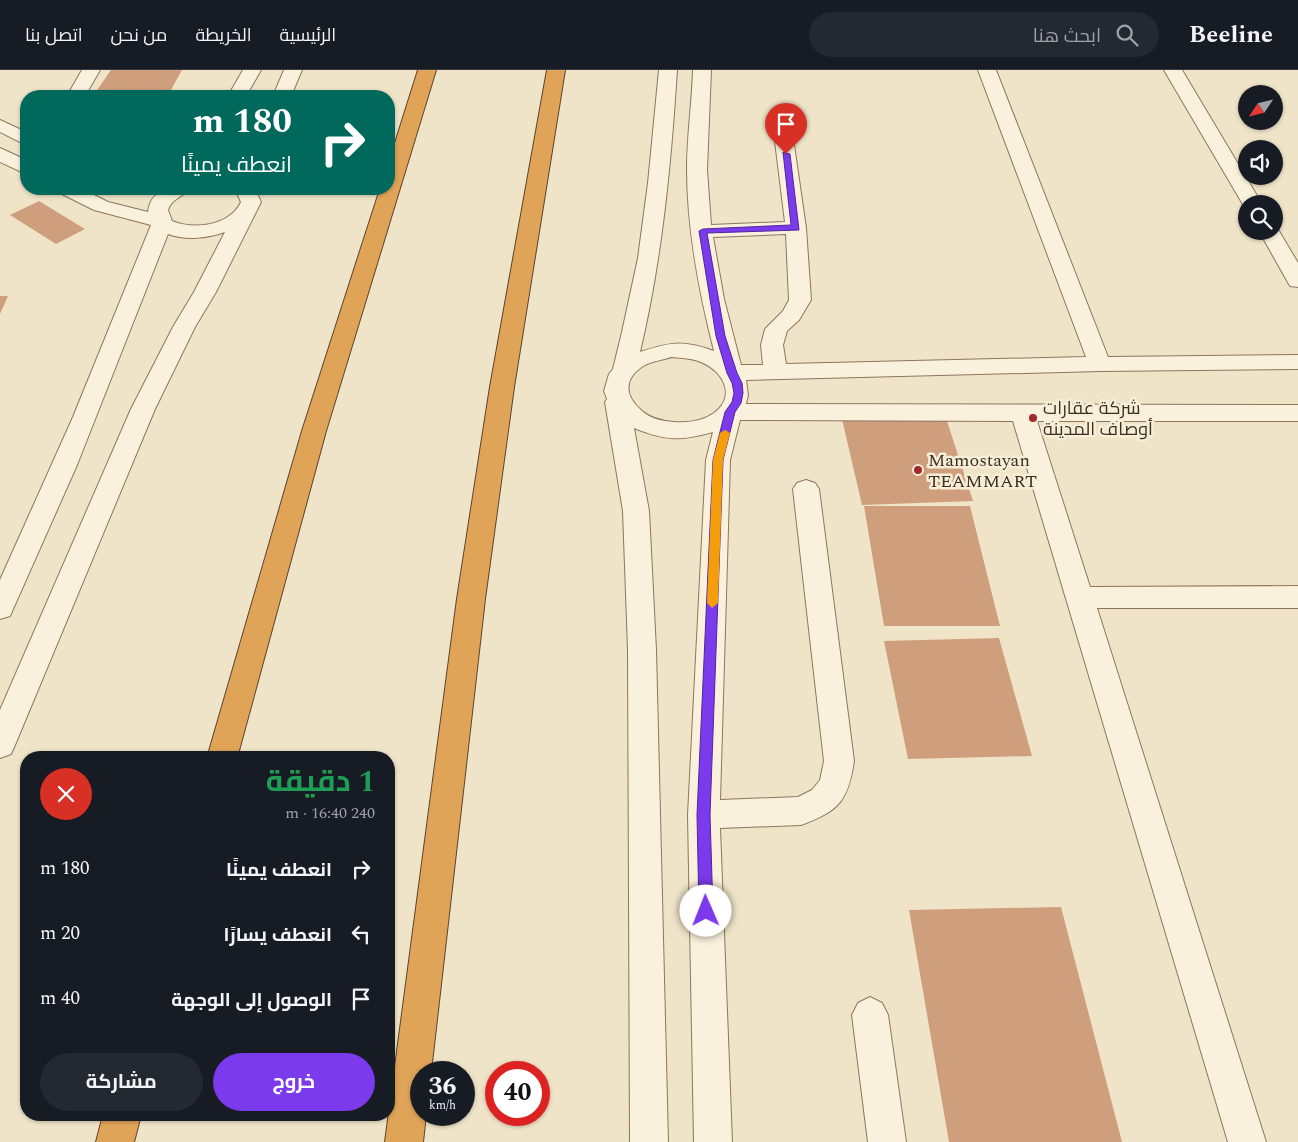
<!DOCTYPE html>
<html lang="ar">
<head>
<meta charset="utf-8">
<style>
  :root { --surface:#171b24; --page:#242831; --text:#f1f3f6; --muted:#9ea1a6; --line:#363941; --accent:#7c3aed }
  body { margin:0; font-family:Spectral,Cairo,serif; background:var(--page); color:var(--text); direction:rtl; height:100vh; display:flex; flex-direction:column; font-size:19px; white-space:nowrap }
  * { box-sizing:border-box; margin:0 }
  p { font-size:16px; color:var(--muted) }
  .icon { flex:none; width:28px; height:28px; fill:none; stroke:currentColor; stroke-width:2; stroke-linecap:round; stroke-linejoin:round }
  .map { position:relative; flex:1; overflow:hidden; direction:ltr }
  .details { position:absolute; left:20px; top:681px; width:375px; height:370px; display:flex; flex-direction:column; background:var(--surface); border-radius:20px; box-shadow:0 1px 4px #0004; direction:rtl }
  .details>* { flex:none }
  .hud { position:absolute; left:20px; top:20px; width:375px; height:105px; border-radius:20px; box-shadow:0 1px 4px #0004; direction:rtl; background:#00695c; color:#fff; overflow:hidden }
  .needle { width:32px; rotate:235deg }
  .tools { position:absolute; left:1238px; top:15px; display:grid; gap:10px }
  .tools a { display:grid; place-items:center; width:45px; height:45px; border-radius:50%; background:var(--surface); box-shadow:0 1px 4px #0004; font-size:25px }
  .speed { position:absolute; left:410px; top:991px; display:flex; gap:10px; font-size:25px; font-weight:700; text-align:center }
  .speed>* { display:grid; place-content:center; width:65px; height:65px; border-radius:50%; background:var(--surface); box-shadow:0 1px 4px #0004; line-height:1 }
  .speed small { font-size:12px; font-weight:400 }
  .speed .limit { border:8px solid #d22; background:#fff; color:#111 }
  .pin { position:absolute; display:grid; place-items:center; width:42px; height:42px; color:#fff; margin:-51px -21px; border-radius:50% 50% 50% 0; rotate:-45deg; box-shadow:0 0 5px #0007 }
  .pin .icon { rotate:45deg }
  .me { position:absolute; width:55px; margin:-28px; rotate:359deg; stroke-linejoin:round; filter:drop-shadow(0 0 4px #0008) }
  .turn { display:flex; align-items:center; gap:18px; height:105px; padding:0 20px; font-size:22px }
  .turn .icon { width:65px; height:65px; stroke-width:2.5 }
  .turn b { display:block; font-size:35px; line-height:42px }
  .round { display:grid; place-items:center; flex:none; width:52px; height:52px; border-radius:26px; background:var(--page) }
  .summary { display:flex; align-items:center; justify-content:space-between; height:85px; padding:0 20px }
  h1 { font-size:30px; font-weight:700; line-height:38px; color:#1e9e55 }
  .action { display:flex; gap:10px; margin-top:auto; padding:10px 20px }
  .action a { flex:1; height:58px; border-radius:30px; background:var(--accent); color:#fff; font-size:20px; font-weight:700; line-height:58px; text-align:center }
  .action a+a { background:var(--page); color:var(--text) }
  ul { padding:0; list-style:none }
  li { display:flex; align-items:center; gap:15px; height:65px; padding:0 20px }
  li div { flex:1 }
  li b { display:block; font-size:19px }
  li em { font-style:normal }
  header { display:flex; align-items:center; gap:30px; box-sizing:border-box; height:70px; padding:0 25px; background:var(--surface); border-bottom:1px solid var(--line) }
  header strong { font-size:24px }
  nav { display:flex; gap:28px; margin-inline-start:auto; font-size:18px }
  .search { width:350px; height:45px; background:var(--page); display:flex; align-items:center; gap:12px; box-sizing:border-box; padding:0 18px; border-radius:28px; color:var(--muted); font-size:19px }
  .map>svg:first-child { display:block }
  .building { fill:#cf9f7d }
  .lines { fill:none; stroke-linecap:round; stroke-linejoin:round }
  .minor-casing { stroke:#8d765c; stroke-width:2 }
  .highway-casing { stroke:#5b4430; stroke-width:2 }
  .minor { fill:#faf1dc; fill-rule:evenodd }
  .highway { fill:#e0a458; fill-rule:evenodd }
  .route { fill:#7c3aed; stroke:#51269a }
  .slow { fill:#f59e0b }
  .poi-dot { fill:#9e2a2b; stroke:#f7eed8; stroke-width:2 }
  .labels { text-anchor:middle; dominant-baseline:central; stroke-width:5; stroke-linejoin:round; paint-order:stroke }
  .poi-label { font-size:18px; fill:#3d2e20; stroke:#f7eed8; text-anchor:start }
</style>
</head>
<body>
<header>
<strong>Beeline</strong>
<div class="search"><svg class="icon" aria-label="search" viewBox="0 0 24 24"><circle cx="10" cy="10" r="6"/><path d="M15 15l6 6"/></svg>ابحث هنا</div>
<nav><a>الرئيسية</a><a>الخريطة</a><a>من نحن</a><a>اتصل بنا</a></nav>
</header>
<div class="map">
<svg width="1298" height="1072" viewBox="0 0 1298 1072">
  <rect width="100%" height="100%" fill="#f0e4c8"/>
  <path class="building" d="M111,0H182L168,25L95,23Z
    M39,131L85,159L56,174L10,145Z
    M0,226H8L0,244Z
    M945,345L973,431L862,435L842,349Z
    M864,436H970L1000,556H884Z
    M999,568L1032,686L908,689L884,571Z
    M1061,837L1122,1072H949L909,840Z"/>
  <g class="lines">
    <g class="minor-casing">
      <path id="minor" d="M82,0H100L85,26H67Z
        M243,0H261L246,26H228Z
        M284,0H302L291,26H273Z
        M659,0H677C671,95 662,189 640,282C671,272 682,270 714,281C699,222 687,160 687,99C687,66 692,33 693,0H711L707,100L711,155L785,152L772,47L775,43L781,42L787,43L790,47L806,158L811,230L799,250L787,261L783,275L786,294L1086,287L978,0H996L1108,287L1298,285V299L1100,301L746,310L748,325L746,334L1298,335V351H1037L1090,517L1298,516V538H1097L1266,1072H1228L1013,351L740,350L730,390L720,730L798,727L812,720L820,710L824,691L793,419L797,413L806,410L815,413L819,419L854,691C848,731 839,741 801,755L720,758L732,1072H694L688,745L706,390L713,362C680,371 666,371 634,358L649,441L656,580L668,1072H630L628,580L623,441L605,332L607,329L604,321L609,304L613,299L622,262L638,188L648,113ZM786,164L789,230L783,241L765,259L761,275L763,295H741L724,229L713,167ZM671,287C681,288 692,288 701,292C723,301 737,326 714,343C703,351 687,353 674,352C662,351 651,349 642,341C624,326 623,308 645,295C653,291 663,290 671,287Z
        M1164,0H1182L1262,134H1246L1245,138Z
        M0,50L26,62V75L0,62Z
        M0,78L26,90V104L0,92Z
        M57,119H82L108,132L148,142C151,118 170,119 189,119C183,127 171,129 168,140L172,151C194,160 230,156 241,132L235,119H255L261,132L216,222L195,257L155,339L15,675L11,684L0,688V640L131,339L173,257L194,222L225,162C208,168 186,171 168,164L77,395L10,546L0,549V510L73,347L151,155L94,140L60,123Z
        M1274,156L1279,161L1298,193V217L1290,216L1259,161H1274Z
        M870,927L882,933L888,945L906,1072H868L852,945L858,933Z"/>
    </g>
    <g class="highway-casing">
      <path id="highway" d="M418,0H436L326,361L237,688H207L302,361L380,119H389V92Z
        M547,0H565L514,317L485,529L431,1002H421V1045H426L423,1072H385L457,529L490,317Z
        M103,1045H141L134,1072H96Z"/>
    </g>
    <use href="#minor" class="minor"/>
    <use href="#highway" class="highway"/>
  </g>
  <path class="route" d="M783,82L790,84L799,160L707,163L725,266L737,303L742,313L743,323L741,333L735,342L723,390L710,745L713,841L711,846L706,847L702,846L699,841L697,745L713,390L725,342L732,332L734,323L732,313L727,303L716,266L699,161L703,159L791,155Z"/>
  <path class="slow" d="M725,360L730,363L723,390L718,533L712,538L707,533L713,390L720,363Z"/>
  <g class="poi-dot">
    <circle cx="1033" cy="348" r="5"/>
    <circle cx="918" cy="400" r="5"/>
  </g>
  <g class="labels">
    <g class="poi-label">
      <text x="1043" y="338">شركة عقارات<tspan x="1043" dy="21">أوصاف المدينة</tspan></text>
      <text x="928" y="390">Mamostayan<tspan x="928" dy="21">TEAMMART</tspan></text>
    </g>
  </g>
</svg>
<div class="tools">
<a><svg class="needle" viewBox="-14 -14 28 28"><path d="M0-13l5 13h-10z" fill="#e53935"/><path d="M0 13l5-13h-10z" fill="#9ea1a6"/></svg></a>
<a><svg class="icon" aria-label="sound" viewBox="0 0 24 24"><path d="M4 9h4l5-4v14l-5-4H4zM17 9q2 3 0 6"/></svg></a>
<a><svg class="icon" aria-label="search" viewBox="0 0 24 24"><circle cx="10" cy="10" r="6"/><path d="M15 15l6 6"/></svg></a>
</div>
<div class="speed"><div>36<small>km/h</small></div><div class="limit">40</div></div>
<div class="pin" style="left:786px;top:84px;background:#d93025"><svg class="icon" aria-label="arrive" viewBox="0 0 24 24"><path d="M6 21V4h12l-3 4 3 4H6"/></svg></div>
<svg class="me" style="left:706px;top:841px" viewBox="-20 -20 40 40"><circle r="19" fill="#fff"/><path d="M0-13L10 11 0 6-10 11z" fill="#7c3aed"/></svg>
<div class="hud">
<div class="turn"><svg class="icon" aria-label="right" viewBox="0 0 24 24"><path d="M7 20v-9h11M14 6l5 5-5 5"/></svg><div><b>180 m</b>انعطف يمينًا</div></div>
</div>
<section class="details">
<div class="summary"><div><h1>1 دقيقة</h1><p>240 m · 16:40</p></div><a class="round" style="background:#d93025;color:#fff"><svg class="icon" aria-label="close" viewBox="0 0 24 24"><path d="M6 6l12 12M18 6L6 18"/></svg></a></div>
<ul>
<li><svg class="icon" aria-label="right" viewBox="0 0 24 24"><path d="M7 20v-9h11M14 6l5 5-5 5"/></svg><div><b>انعطف يمينًا</b></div><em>180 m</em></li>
<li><svg class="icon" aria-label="left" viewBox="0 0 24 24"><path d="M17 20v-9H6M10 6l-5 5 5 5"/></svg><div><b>انعطف يسارًا</b></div><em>20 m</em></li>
<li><svg class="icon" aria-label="arrive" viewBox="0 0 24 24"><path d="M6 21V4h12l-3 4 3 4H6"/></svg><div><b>الوصول إلى الوجهة</b></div><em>40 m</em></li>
</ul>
<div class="action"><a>خروج</a><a>مشاركة</a></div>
</section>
</div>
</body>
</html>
